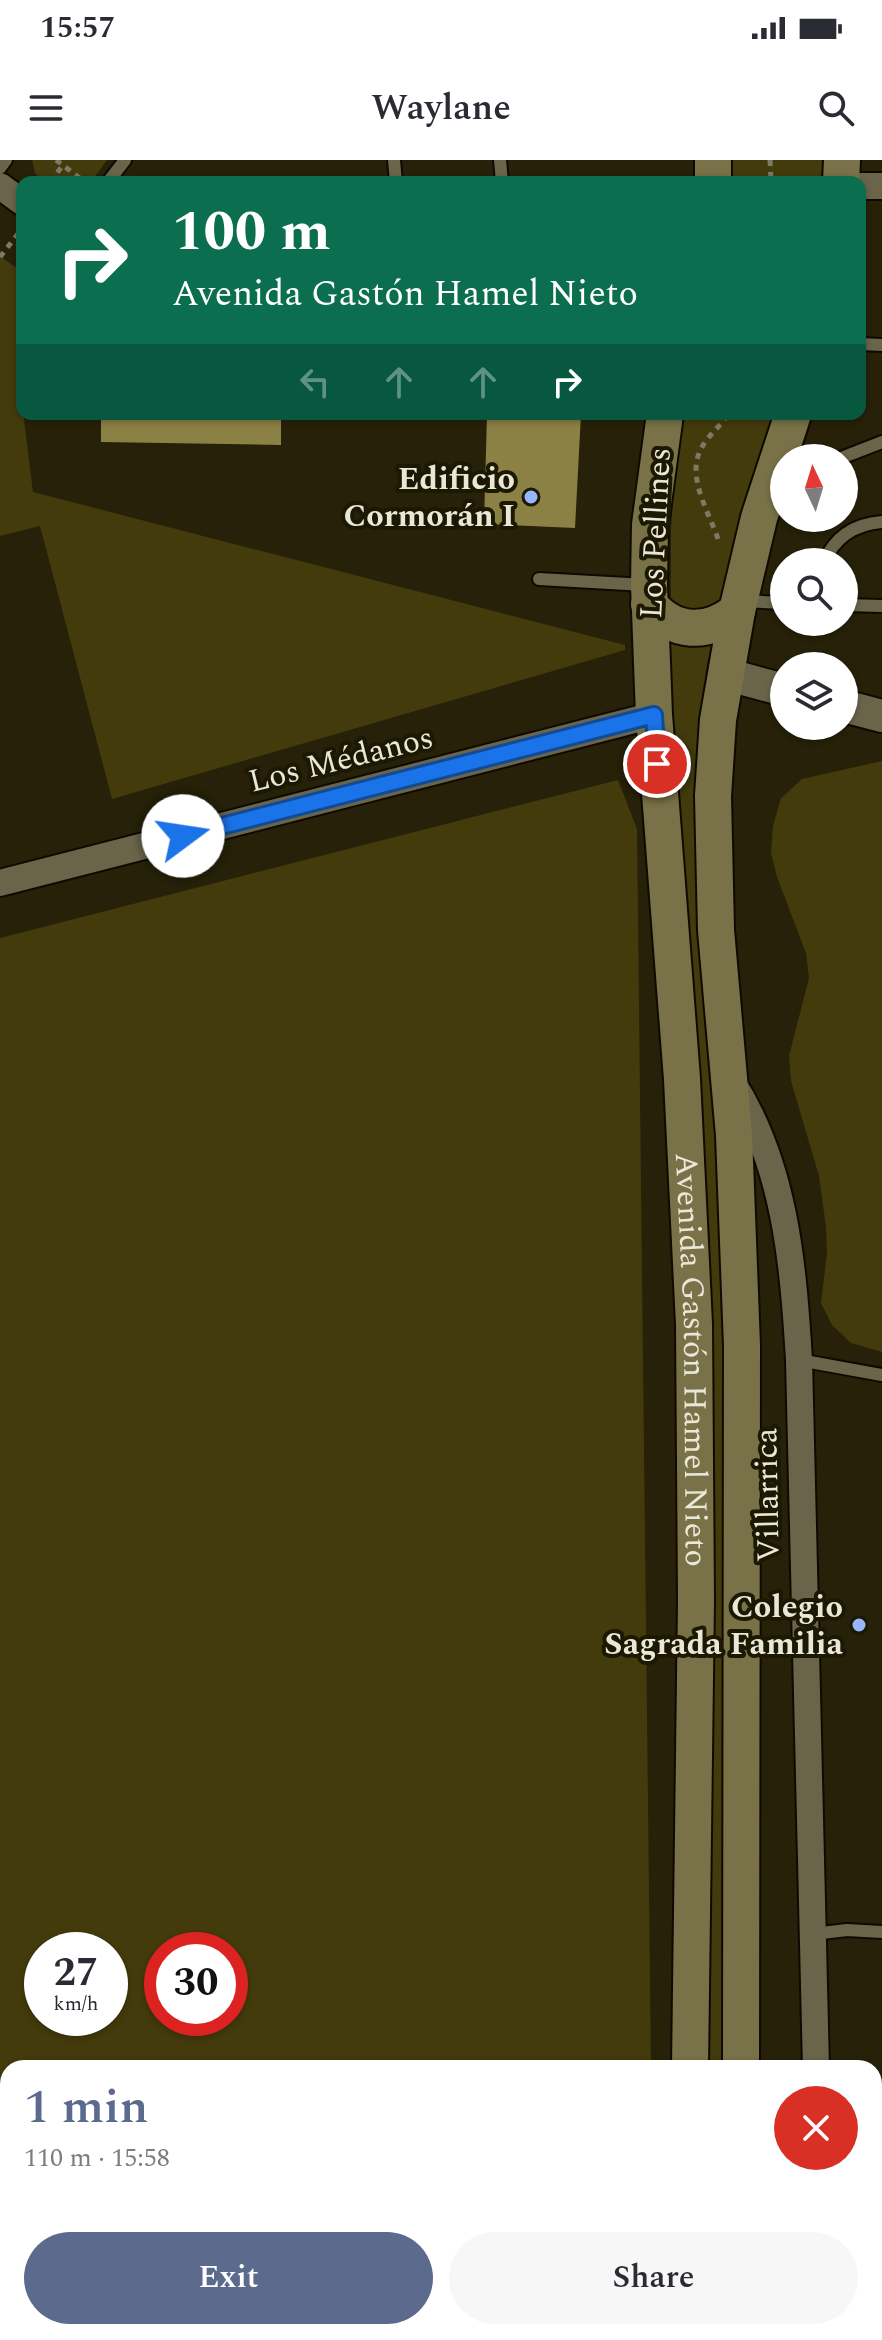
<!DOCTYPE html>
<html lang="en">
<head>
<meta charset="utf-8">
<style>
  :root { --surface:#fff; --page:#f7f7f7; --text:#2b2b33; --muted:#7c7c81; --accent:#5c6a8e }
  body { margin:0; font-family:Spectral,serif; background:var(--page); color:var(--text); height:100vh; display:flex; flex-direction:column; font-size:30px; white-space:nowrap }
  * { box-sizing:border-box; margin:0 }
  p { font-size:26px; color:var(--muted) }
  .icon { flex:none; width:44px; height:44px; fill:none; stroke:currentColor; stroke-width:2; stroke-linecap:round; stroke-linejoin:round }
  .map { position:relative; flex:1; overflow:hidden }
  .sheet { position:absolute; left:0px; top:1900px; width:882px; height:280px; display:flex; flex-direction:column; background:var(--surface); border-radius:24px 24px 0 0; box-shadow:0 2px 6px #0004 }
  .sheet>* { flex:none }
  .hud { position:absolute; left:16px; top:16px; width:850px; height:244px; border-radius:16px; box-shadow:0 2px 6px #0004; background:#0b6e4f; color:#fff; overflow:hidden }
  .needle { width:52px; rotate:356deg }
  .buttons { position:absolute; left:770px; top:284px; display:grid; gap:16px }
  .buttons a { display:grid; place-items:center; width:88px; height:88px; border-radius:50%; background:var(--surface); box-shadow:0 2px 6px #0004; font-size:40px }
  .speed { position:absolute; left:24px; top:1772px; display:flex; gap:16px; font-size:40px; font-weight:700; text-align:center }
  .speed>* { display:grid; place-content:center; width:104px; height:104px; border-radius:50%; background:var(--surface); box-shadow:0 2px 6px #0004; line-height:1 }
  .speed small { font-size:20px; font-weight:400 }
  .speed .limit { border:12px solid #d22; background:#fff; color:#111 }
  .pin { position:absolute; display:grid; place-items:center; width:68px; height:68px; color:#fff; margin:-34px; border:4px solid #fff; border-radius:50%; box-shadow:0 2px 8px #0007 }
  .me { position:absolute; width:88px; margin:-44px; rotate:76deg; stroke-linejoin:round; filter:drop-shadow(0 0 6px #0008) }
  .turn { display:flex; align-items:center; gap:28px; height:168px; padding:0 24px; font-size:36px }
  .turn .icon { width:104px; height:104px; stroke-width:2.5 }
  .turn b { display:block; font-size:56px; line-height:68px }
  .lanes { display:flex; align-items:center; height:76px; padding:0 24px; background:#0003; justify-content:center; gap:40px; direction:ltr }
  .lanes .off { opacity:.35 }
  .round { display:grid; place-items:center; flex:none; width:84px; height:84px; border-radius:42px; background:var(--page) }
  .summary { display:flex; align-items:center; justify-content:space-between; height:136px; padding:0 24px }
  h1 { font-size:48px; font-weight:600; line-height:60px; color:var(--accent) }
  .cta { display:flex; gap:16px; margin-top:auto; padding:16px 24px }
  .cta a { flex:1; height:92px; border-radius:48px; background:var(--accent); color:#fff; font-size:32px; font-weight:600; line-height:92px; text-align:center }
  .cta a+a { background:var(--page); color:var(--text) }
  .status { display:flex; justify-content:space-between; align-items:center; height:56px; padding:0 40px; background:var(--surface); direction:ltr }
  .status svg { height:22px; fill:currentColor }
  header { display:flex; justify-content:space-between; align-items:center; height:104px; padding:0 24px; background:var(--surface); font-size:36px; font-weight:600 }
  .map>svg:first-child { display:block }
  .green { fill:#433b0c; fill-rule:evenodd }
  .building { fill:#8b8145 }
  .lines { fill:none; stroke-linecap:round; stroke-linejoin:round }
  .service-casing { stroke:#0f0a00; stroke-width:16 }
  .minor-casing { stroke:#0f0a00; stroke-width:30 }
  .tertiary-casing { stroke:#0f0a00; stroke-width:36 }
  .secondary-casing { stroke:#0f0a00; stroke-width:40 }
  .path { stroke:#7d7965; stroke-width:5; stroke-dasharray:6 6; stroke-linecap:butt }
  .service { stroke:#6a654a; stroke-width:12 }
  .minor { stroke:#6a654a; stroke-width:26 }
  .tertiary { stroke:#6a654a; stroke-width:32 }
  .secondary { stroke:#797248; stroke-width:36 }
  .route-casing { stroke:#114b97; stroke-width:20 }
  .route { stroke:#1a73e8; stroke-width:14 }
  .poi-dot { fill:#97b6fd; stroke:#1c1801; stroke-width:3 }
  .labels { text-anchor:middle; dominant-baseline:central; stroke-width:8; stroke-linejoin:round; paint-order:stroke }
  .poi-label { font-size:32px; font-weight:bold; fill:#e9e7d8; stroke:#1c1801; text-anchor:end }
  .street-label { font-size:32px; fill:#e9e7d8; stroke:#1c1801 }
</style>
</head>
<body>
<div class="status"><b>15:57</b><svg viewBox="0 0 49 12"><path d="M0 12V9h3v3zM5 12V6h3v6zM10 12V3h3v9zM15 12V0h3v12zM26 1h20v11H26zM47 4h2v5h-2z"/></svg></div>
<header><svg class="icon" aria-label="menu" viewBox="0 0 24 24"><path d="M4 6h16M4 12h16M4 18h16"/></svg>Waylane<svg class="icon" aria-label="search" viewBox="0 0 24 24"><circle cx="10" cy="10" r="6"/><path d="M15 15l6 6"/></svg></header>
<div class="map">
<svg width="882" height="2180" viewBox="0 0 882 2180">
  <rect width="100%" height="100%" fill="#262108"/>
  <path class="green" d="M32,0H107L91,22H44L35,13Z
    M732,0H823L821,22H732Z
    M0,96L22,112V213L19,219L33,332L625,485V490L112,639L40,366L0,376Z
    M684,254H773L741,352L706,509L698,598L728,1215L723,1908H706L671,499V370L675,308Z
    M882,601V1192L851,1183L832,1165L821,1143L827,1093L826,1067L819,1016L791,921L789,896L809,818L806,793L777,717L771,693L773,666L781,638L802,619Z
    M618,620L637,669L651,1908H8V2172H654V2180H0V778ZM42,1790H110V1858H42ZM162,1790H230V1858H162Z"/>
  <path class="building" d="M101,254H281V285L101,282Z
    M487,254H581L575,368L484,364Z"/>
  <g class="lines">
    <g class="service-casing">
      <path id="service" d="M394,0L396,22
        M500,0L502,22
        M0,8L6,0
        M108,22L125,0
        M860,184L882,185
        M841,298L882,282
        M824,402C835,377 855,364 882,362
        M539,419L645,425
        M742,441L784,443
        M844,445L882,446
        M799,1200L882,1215
        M813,1774L847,1770L882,1772
        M874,2170L882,2168
        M836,2178L863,2172"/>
    </g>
    <g class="minor-casing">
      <path id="minor" d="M0,26L22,42
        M860,26H882
        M0,723L654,555
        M731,920C785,1004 793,1102 799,1200L816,1908
        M836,2172V2180"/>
    </g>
    <g class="tertiary-casing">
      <path id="tertiary" d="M725,514L784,530
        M844,546L882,556"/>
    </g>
    <g class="secondary-casing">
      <g id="secondary">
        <path d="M713,22V0"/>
        <path d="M841,22L842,0"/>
        <path id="s1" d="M665,254L650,365L649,425L654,555L682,919L694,1164L696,1440L690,1908"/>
        <path d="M649,444C674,474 707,475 737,451"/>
        <path d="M741,1908L742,1186L734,975L716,770L713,636L718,560L737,451L759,358L793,254"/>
        <path d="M688,2180V2172"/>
        <path d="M736,2180V2172"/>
      </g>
    </g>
    <path class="path" d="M56,0L85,22
      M770,0L771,22
      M50,22L63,5
      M0,97L21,70
      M718,379C709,352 686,317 701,289C707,276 721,266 728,254"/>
    <use href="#service" class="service"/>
    <use href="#minor" class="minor"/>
    <use href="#tertiary" class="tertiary"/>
    <use href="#secondary" class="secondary"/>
  </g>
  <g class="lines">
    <g class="route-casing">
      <path id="route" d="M183,676L654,555L657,604"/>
    </g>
    <use href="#route" class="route"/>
  </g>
  <g class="poi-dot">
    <circle cx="531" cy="337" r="8"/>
    <circle cx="859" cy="1465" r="8"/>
  </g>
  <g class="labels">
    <g class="poi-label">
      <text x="515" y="319">Edificio<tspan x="515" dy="37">Cormorán I</tspan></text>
      <text x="843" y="1447">Colegio<tspan x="843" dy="37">Sagrada Familia</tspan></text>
    </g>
    <g class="street-label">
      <text transform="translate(656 373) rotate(-87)">Los Pellines</text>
      <text transform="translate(341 600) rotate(-14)">Los Médanos</text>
      <text stroke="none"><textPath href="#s1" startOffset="948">Avenida Gastón Hamel Nieto</textPath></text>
      <text transform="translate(768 1335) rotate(-91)">Villarrica</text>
    </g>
  </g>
</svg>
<div class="buttons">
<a><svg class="needle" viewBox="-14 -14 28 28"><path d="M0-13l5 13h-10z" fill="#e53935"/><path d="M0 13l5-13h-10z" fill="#7c7c81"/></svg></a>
<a><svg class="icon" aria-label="search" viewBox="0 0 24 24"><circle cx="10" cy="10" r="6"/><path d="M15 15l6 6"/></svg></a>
<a><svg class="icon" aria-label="layers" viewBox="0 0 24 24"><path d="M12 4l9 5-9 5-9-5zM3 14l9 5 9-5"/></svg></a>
</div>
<div class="speed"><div>27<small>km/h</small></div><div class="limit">30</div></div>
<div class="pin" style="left:657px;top:604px;background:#d93025"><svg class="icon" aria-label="arrive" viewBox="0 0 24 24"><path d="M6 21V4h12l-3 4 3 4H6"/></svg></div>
<svg class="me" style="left:183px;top:676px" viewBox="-20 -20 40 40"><circle r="19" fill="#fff"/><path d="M0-13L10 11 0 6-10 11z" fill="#1a73e8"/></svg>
<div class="hud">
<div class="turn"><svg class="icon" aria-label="right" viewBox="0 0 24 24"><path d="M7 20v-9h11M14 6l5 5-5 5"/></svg><div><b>100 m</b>Avenida Gastón Hamel Nieto</div></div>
<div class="lanes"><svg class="icon off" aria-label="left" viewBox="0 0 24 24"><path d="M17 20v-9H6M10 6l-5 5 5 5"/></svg><svg class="icon off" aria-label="ahead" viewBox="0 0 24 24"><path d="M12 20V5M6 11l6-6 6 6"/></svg><svg class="icon off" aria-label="ahead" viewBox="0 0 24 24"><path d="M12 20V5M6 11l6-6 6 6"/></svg><svg class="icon" aria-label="right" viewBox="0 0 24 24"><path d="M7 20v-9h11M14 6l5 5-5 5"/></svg></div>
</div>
<section class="sheet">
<div class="summary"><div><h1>1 min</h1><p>110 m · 15:58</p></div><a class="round" style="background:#d93025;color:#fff"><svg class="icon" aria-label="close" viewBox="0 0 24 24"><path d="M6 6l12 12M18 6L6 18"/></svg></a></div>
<div class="cta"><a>Exit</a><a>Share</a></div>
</section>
</div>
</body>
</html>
